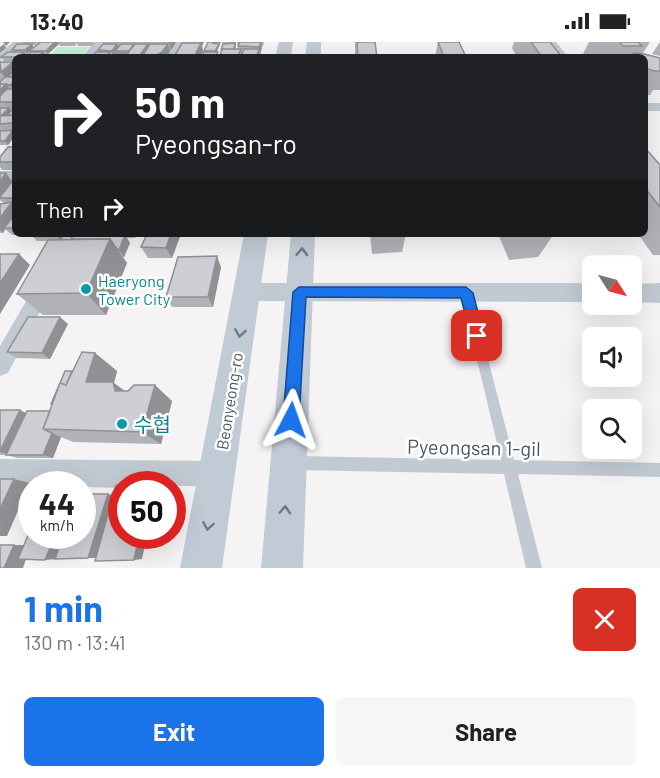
<!DOCTYPE html>
<html lang="en">
<head>
<meta charset="utf-8">
<style>
  :root { --surface:#fff; --page:#f6f6f6; --text:#222; --muted:#767676; --accent:#1a73e8 }
  body { margin:0; font-family:Barlow,"Noto Sans KR",sans-serif; background:var(--page); color:var(--text); height:100vh; display:flex; flex-direction:column; font-size:22px; white-space:nowrap }
  * { box-sizing:border-box; margin:0 }
  p { font-size:20px; color:var(--muted) }
  .icon { flex:none; width:33px; height:33px; fill:none; stroke:currentColor; stroke-width:2; stroke-linecap:round; stroke-linejoin:round }
  .map { position:relative; height:526px; overflow:hidden }
  .side { display:flex; flex-direction:column; background:var(--surface); flex:1 }
  .side>* { flex:none }
  .guide { position:absolute; left:12px; top:12px; width:636px; height:183px; border-radius:9px; box-shadow:0 6px 24px #0002; background:#202124; color:#fff; overflow:hidden }
  .needle { width:39px; rotate:126deg }
  .controls { position:absolute; left:582px; top:213px; display:grid; gap:12px }
  .controls a { display:grid; place-items:center; width:60px; height:60px; border-radius:9px; background:var(--surface); box-shadow:0 6px 24px #0002; font-size:30px }
  .speed { position:absolute; left:18px; top:429px; display:flex; gap:12px; font-size:30px; font-weight:700; text-align:center }
  .speed>* { display:grid; place-content:center; width:78px; height:78px; border-radius:50%; background:var(--surface); box-shadow:0 6px 24px #0002; line-height:1 }
  .speed small { font-size:15px; font-weight:400 }
  .speed .limit { border:9px solid #d22; background:#fff; color:#111 }
  .pin { position:absolute; display:grid; place-items:center; width:51px; height:51px; color:#fff; margin:-26px; border-radius:12px; box-shadow:0 3px 9px #0006 }
  .me { position:absolute; width:66px; margin:-33px; rotate:4deg; stroke-linejoin:round; filter:drop-shadow(0 0 4px #0008) }
  .turn { display:flex; align-items:center; gap:21px; height:126px; padding:0 24px; font-size:27px }
  .turn .icon { width:78px; height:78px; stroke-width:2.5 }
  .turn b { display:block; font-size:42px; line-height:51px }
  .then { display:flex; align-items:center; height:57px; padding:0 24px; background:#0003; gap:12px; font-size:22px }
  .round { display:grid; place-items:center; flex:none; width:63px; height:63px; border-radius:9px; background:var(--page) }
  .summary { display:flex; align-items:center; justify-content:space-between; height:102px; padding:0 24px }
  h1 { font-size:36px; font-weight:700; line-height:45px; color:var(--accent) }
  .action { display:flex; gap:12px; margin-top:auto; padding:12px 24px }
  .action a { flex:1; height:69px; border-radius:9px; background:var(--accent); color:#fff; font-size:24px; font-weight:700; line-height:69px; text-align:center }
  .action a+a { background:var(--page); color:var(--text) }
  .status { display:flex; justify-content:space-between; align-items:center; height:42px; padding:0 30px; background:var(--surface); direction:ltr }
  .status svg { height:16px; fill:currentColor }
  .map>svg:first-child { display:block }
  .green { fill:#c3f1d5 }
  .lines { fill:none; stroke-linecap:round; stroke-linejoin:round }
  .service { fill:#c1cad2; fill-rule:evenodd }
  .minor { fill:#c1cad2; fill-rule:evenodd }
  .tertiary { fill:#c1cad2; fill-rule:evenodd }
  .secondary { fill:#c1cbd6; fill-rule:evenodd }
  .wall { fill:#b0b2b7 }
  .shaded-wall { fill:#909195 }
  .building { fill:#cdcfd5; stroke:#909195; stroke-width:1.5 }
  .oneway { stroke:#6e7984 }
  .route { fill:#1a73e8; stroke:#114b97; stroke-width:1.5 }
  .culture-dot { fill:#0f9aa8; stroke:#fff; stroke-width:2 }
  .labels { text-anchor:middle; dominant-baseline:central; stroke-width:5; stroke-linejoin:round; paint-order:stroke }
  .culture-label { font-size:16px; fill:#0d838f; stroke:#fff; text-anchor:start }
  .street-label { font-size:16px; fill:#4a5661; stroke:#fff }
  .near-culture-label { font-size:20px; fill:#0d838f; stroke:#fff; text-anchor:start }
  .near-street-label { font-size:20px; fill:#4a5661; stroke:#fff }
</style>
</head>
<body>
<div class="status"><b>13:40</b><svg viewBox="0 0 49 12"><path d="M0 12V9h3v3zM5 12V6h3v6zM10 12V3h3v9zM15 12V0h3v12zM26 1h20v11H26zM47 4h2v5h-2z"/></svg></div>
<div class="map">
<svg width="660" height="526" viewBox="0 0 660 526">
  <rect width="100%" height="100%" fill="#f5f3f3"/>
  <path class="green" d="M58,5H90L80,15H48Z"/>
  <g class="lines">
    <path class="service" d="M466,247L470,248L471,251L514,418L660,421V435L518,432L542,526H526L504,432L294,428L289,426L287,421L289,416L294,414L501,418L461,251L462,248Z"/>
    <path class="minor" d="M13,0H24L0,19V11Z
      M95,0H105L93,15H82Z
      M174,0H184L176,15H166Z
      M546,0H556L568,15H558Z
      M645,61H660V69H645Z
      M0,129H15V139H0Z
      M65,192H81L8,331L0,334V304Z
      M0,417L217,419L226,423L230,432L226,441L217,445L122,442V446L82,445V442L0,443Z"/>
    <path class="tertiary" d="M246,241H592V260L246,259L238,257L234,250L238,243Z
      M660,241V261L632,260V242Z"/>
    <path class="secondary" d="M279,0H293L291,15H275Z
      M307,0H321V15H305Z
      M244,192H268L222,526H180Z
      M291,192H315L303,526H261Z"/>
  </g>
  <path class="wall" d="M21,0H40L36,3H32L34,6L41,0H95L92,4H78L77,1L75,4H60L59,2L48,12H45L46,14L44,15H26L31,11L30,9L26,12L27,14L15,15V19H4L1,15L13,10L12,8L22,2Z
    M102,0H176L171,8H169L170,9L167,15H111L113,12H111V14L99,10L98,8L103,2Z
    M183,0H204L202,4L203,9L200,15H176L175,13L184,1Z
    M222,0H236V7H238V3H237V0H264L263,4H262L260,15H220L223,3Z
    M355,0H375L377,15H355Z
    M438,0L466,15H435Z
    M514,0H550L562,15H517L512,6Z
    M589,0H650L643,11L660,16V48H653L650,53H645V15H593L583,12Z
    M660,0V14L652,12Z
    M0,20L10,33L15,30V45L14,47H15V89H14L15,91L8,103H0Z
    M15,99V128H2L0,125V115L13,105L12,103Z
    M645,106L660,123V213H653L638,192H645Z
    M0,131L12,139L15,137V192H65L62,198L71,197L80,194L79,192H137L135,196H127L130,201L124,215H123L127,221L106,273H43L17,252L48,199H37L32,194L12,193L5,187L3,191H0V162L4,161L0,158Z
    M181,192L172,216H148L141,205Z
    M204,192H221V193Z
    M370,192H406L402,210L372,212Z
    M498,192H554L538,215L509,218Z
    M221,225L213,265H172L166,255Z
    M68,282L50,317L17,316L7,310Z
    M95,311L117,329L114,341L125,349L172,359L161,402L73,400L61,395L53,416H17L7,413H0V368L26,371L50,369L72,329Z"/>
  <path class="shaded-wall" d="M3,0H10L6,4Z
    M55,0H58L59,2L48,12L46,9Z
    M169,0H176L171,8Z
    M199,0H204L202,4L203,9L200,15H196L195,13L200,3Z
    M219,0H221L216,12L215,9L219,2Z
    M261,0L262,6L260,12L259,5Z
    M4,2L6,6L0,11V5Z
    M32,2L34,6L27,12L25,8Z
    M117,2L119,6L113,12L112,9Z
    M148,2L150,9L143,13V15H141L140,13Z
    M168,2L170,9L167,15H156L155,14Z
    M259,7L260,15H257V14Z
    M24,10L27,14L25,15H19Z
    M43,10L46,14L44,15H38Z
    M13,20L15,24V29L6,37L1,30Z
    M15,39V45L13,47L10,43Z
    M6,42L12,50L0,60V48Z
    M9,66L12,70L5,77L2,73Z
    M13,88L15,91V94L8,103L5,99Z
    M6,131L12,139L0,156V139Z
    M12,160L15,163V173L4,186L5,187L3,191L0,188V176Z
    M55,192H65L61,199Z
    M171,192H181L172,216L166,206Z
    M125,193L130,201L124,215L119,208Z
    M110,197L127,221L106,273L86,251Z
    M19,212L30,223L0,272V241Z
    M217,214L221,225L213,265L208,255Z
    M60,275L68,282L50,317L42,311Z
    M95,311L117,329L114,341L134,356L77,354Z
    M155,343L172,359L161,402L142,390Z
    M20,368L30,373L11,413L0,410Z
    M52,391L61,395L53,416L43,413Z
    M14,437L30,441L7,494H0V467Z
    M108,452L116,454L98,516H88Z
    M55,494H65L57,517L45,518Z
    M139,494H147L142,517L134,518Z
    M14,503H31L23,526H4Z"/>
  <path class="building" d="M41,0H55L46,9H29Z
    M208,0H219L212,1L219,2L215,9H204Z
    M240,0H261L259,5L238,4Z
    M357,0H375L377,15H358Z
    M438,0H459L466,15H444Z
    M531,0H550L562,15H542Z
    M620,0H638L642,4H623Z
    M182,1H201L195,13H175Z
    M235,1L234,7H222L221,8L223,2Z
    M17,2H32L25,8H12Z
    M103,2H117L112,9L98,8Z
    M121,2H134L129,9H115Z
    M135,2H148L140,13H126Z
    M150,2H168L162,10L155,14L143,13Z
    M222,7H241L238,14H220Z
    M244,7H259L257,14H241Z
    M8,10H24L19,15H1Z
    M31,10H43L38,15H26Z
    M96,10H110L106,15H92Z
    M204,10H218L215,15H201Z
    M114,11H128L125,15H111Z
    M634,11L644,12L660,16V29H654L645,26V15H631L630,14Z
    M0,20H13L1,30Z
    M5,35H15V39L10,43L0,42V40Z
    M0,42H6L0,48Z
    M7,47H15V57L12,60H0V54Z
    M0,66H9L2,73H0Z
    M13,67H15V73H7Z
    M15,73V79L12,81L0,82V74Z
    M13,88L5,99H0V89Z
    M8,105H15V120H0V115Z
    M645,106L660,123V165L645,146Z
    M0,131H6L0,139Z
    M14,137H15V156H0V155Z
    M12,160L0,176V162Z
    M15,172V186H4Z
    M147,192H171L166,206L141,205Z
    M523,192H545L524,194Z
    M125,193L119,208H118L110,197H71L73,194Z
    M110,197L86,251L17,252L48,198Z
    M0,212H19L0,241Z
    M217,214L208,255H166L178,215Z
    M28,275H60L42,311L7,310Z
    M82,310L95,311L86,340H113L115,349H128L134,343H155L142,390L43,387L60,341L66,343Z
    M65,329H72L66,343L60,341Z
    M59,343L52,363L51,362Z
    M0,368H20L0,409Z
    M27,369H50L43,387L52,391L43,413H6Z
    M0,437H14L0,467Z
    M116,443H122V494H139L134,518L95,519Z
    M82,452H108L88,516L55,517L63,494H82Z
    M32,484V494H55L45,518L18,517Z
    M0,503H14L4,526H0Z"/>
  <defs><path id="oneway-chevron" d="M-2-3.5L2.5 0L-2 3.5" fill="none" stroke-width="1.6" stroke-linecap="round" stroke-linejoin="round" transform="scale(1.5)"/></defs>
  <g class="oneway">
    <use href="#oneway-chevron" transform="translate(302 210) rotate(-87)"/>
    <use href="#oneway-chevron" transform="translate(240 291) rotate(99)"/>
    <use href="#oneway-chevron" transform="translate(285 468) rotate(-87)"/>
    <use href="#oneway-chevron" transform="translate(208 484) rotate(99)"/>
  </g>
  <path class="route" d="M299,245H466L473,251L484,294L482,299H472L461,256L306,255L299,378L297,384L291,387L285,384L283,378L293,250Z"/>
  <g class="culture-dot">
    <circle cx="86" cy="247" r="6"/>
    <circle cx="122" cy="382" r="6"/>
  </g>
  <g class="labels">
    <g class="culture-label">
      <text x="98" y="238">Haeryong<tspan x="98" dy="18">Tower City</tspan></text>
    </g>
    <g class="street-label">
      <text transform="translate(229 359) rotate(-81)">Beonyeong-ro</text>
    </g>
    <g class="near-culture-label">
      <text x="134" y="382">수협</text>
    </g>
    <g class="near-street-label">
      <text transform="translate(474 405) rotate(1)">Pyeongsan 1-gil</text>
    </g>
  </g>
</svg>
<div class="controls">
<a><svg class="needle" viewBox="-14 -14 28 28"><path d="M0-13l5 13h-10z" fill="#e53935"/><path d="M0 13l5-13h-10z" fill="#767676"/></svg></a>
<a><svg class="icon" aria-label="sound" viewBox="0 0 24 24"><path d="M4 9h4l5-4v14l-5-4H4zM17 9q2 3 0 6"/></svg></a>
<a><svg class="icon" aria-label="search" viewBox="0 0 24 24"><circle cx="10" cy="10" r="6"/><path d="M15 15l6 6"/></svg></a>
</div>
<div class="speed"><div>44<small>km/h</small></div><div class="limit">50</div></div>
<div class="pin" style="left:477px;top:294px;background:#d93025"><svg class="icon" aria-label="arrive" viewBox="0 0 24 24"><path d="M6 21V4h12l-3 4 3 4H6"/></svg></div>
<svg class="me" style="left:291px;top:378px" viewBox="-20 -20 40 40"><path d="M0-17L14 15 0 8-14 15z" fill="#1a73e8" stroke="#fff" stroke-width="4"/></svg>
<div class="guide">
<div class="turn"><svg class="icon" aria-label="right" viewBox="0 0 24 24"><path d="M7 20v-9h11M14 6l5 5-5 5"/></svg><div><b>50 m</b>Pyeongsan-ro</div></div>
<div class="then">Then<svg class="icon" aria-label="right" viewBox="0 0 24 24"><path d="M7 20v-9h11M14 6l5 5-5 5"/></svg></div>
</div>
</div>
<section class="side">
<div class="summary"><div><h1>1 min</h1><p>130 m · 13:41</p></div><a class="round" style="background:#d93025;color:#fff"><svg class="icon" aria-label="close" viewBox="0 0 24 24"><path d="M6 6l12 12M18 6L6 18"/></svg></a></div>
<div class="action"><a>Exit</a><a>Share</a></div>
</section>
</body>
</html>
